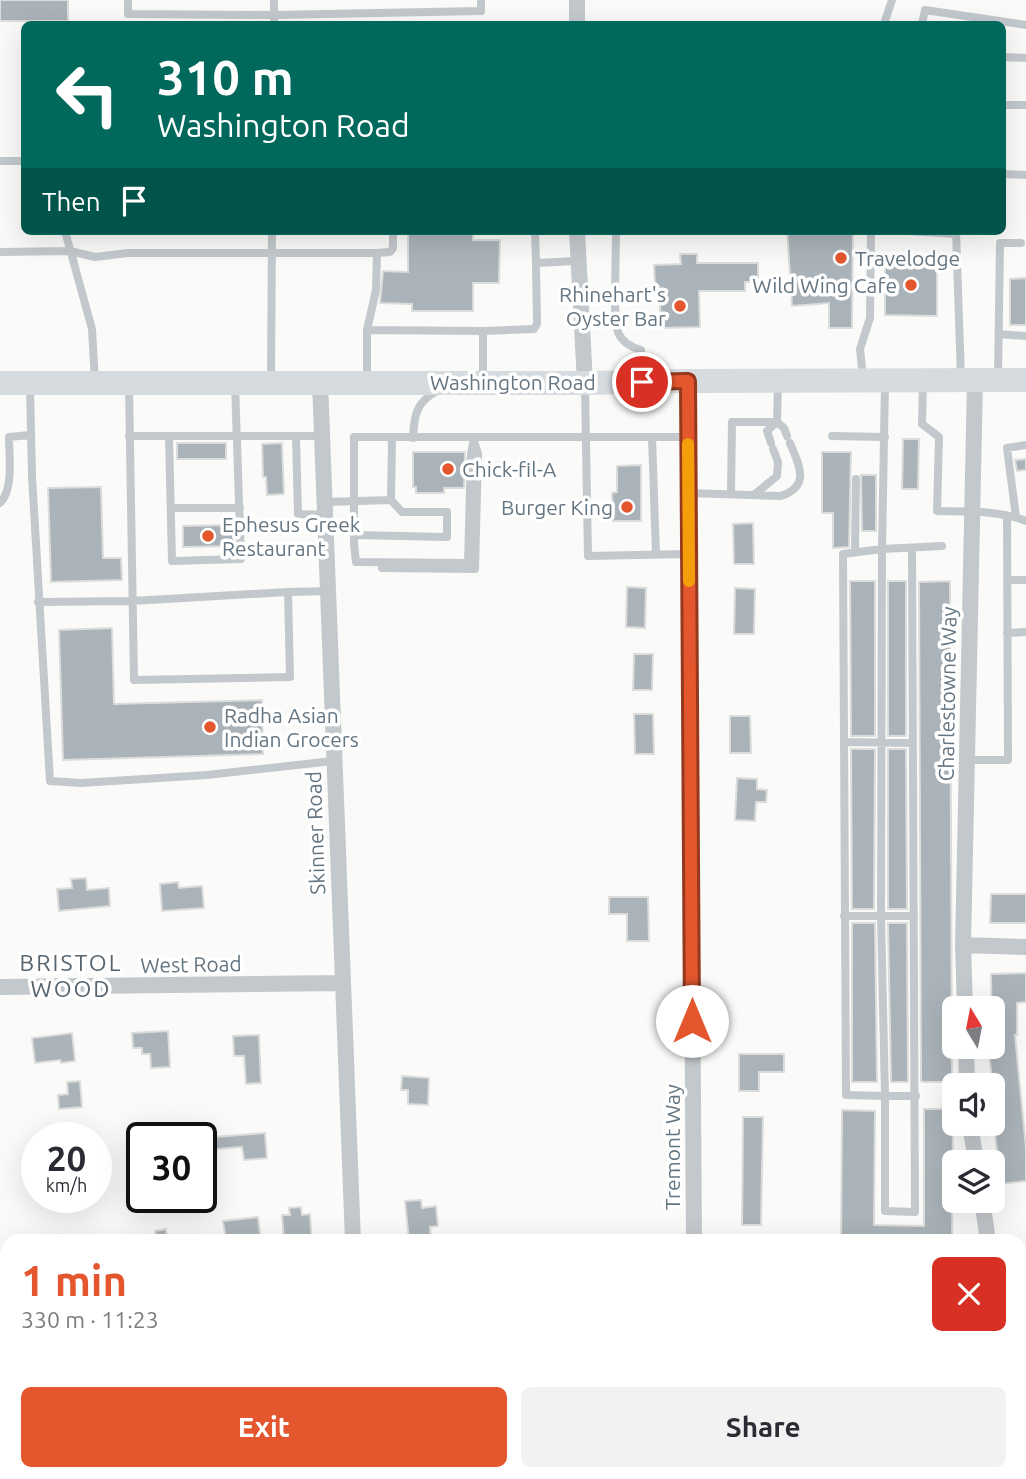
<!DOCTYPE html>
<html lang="en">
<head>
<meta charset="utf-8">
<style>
  :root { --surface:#fff; --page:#f2f2f3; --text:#2b2b33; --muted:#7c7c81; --accent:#e4572e }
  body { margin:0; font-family:Ubuntu,sans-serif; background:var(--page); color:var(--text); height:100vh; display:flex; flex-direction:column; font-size:26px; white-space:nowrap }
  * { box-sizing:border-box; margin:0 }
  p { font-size:23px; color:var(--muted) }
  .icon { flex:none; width:38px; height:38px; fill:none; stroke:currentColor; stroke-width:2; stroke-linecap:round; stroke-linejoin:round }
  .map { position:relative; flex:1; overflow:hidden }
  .details { position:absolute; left:0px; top:1234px; width:1027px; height:247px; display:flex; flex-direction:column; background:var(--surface); border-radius:21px 21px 0 0; box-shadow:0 7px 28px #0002 }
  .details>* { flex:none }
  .banner { position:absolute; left:21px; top:21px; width:985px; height:214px; border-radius:10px; box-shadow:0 7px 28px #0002; background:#00695c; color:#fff; overflow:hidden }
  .needle { width:46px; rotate:350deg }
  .tools { position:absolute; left:942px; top:996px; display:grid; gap:14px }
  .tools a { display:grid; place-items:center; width:63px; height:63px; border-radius:10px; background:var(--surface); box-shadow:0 7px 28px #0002; font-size:35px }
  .speed { position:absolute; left:21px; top:1122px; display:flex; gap:14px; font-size:35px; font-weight:700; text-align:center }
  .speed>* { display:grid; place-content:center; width:91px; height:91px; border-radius:50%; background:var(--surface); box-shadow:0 7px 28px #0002; line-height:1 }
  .speed small { font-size:18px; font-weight:400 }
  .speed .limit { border:4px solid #111; border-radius:10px; background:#fff; color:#111 }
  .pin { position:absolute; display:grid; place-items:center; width:60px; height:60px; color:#fff; margin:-30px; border:4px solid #fff; border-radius:50%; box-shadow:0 2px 7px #0007 }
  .me { position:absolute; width:77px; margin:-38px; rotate:0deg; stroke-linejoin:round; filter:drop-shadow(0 0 5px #0008) }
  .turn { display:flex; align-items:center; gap:24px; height:147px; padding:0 21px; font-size:32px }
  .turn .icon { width:91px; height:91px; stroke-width:2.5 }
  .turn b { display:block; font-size:49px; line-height:60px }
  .then { display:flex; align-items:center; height:66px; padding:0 21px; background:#0003; gap:14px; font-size:26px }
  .round { display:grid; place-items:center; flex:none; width:74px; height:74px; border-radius:10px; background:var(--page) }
  .head { display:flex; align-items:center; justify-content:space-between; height:119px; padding:0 21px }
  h1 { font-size:42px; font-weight:600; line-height:52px; color:var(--accent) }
  .button { display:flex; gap:14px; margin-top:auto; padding:14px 21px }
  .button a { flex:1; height:80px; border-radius:10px; background:var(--accent); color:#fff; font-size:28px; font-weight:600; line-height:80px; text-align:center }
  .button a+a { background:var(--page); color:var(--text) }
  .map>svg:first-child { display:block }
  .building { fill:#aab3b9; stroke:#dcdcda; stroke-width:2 }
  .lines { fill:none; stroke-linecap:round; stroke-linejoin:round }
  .service { stroke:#c3c8cc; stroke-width:8 }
  .minor { stroke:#c3c8cc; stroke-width:16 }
  .primary { stroke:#d6dbdf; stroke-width:24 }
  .route-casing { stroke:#94391e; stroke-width:18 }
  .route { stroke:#e4572e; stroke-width:12 }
  .slow { stroke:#f59e0b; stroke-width:12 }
  .poi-dot { fill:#e4572e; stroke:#fff; stroke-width:2.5 }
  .labels { text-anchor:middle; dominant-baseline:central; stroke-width:7; stroke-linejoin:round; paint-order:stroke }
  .poi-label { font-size:21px; fill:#657683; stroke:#fff; text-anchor:start }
  .street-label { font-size:21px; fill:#657683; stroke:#fff }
  .neighbourhood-label { font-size:23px; letter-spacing:2px; fill:#57646e; stroke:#fff }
</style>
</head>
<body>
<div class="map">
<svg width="1026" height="1479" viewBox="0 0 1026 1479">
  <rect width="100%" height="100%" fill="#fafaf8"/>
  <path class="building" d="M0,0H68V21H0Z
    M408,231H473V240H500L499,283H473V311H412V304L380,303L383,271L408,272Z
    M787,231H853L852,328H829V303L792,306Z
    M680,254H697V263H758V282H745V291H699L700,327L661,328L659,286H655L654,265L681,264Z
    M885,254L937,255V316L885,315Z
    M1026,278V325H1010V279Z
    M903,439H919L918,489H902Z
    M177,443H226V459H177Z
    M282,443L284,494L267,495L266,477H263L262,444Z
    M413,452H465L464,488H444V493H416V487H413Z
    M822,452H851L849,547L833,548V513H822Z
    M1026,459V470L1017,471L1015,460Z
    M641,465V521H613L612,493L617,492V466Z
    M861,475H876V531H862Z
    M101,487L103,558H121L122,580L51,582L48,488Z
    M753,523L754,564H734L733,524Z
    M233,525L234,546L183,547V526Z
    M850,581H875V736H851Z
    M888,581H906V736H888Z
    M950,581L952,1082H923L921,1081L919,582Z
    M627,587L646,588L645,628L626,627Z
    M735,588L755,589L754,634H734Z
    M112,628L114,704L262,700L263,754L63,760L59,630Z
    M634,654H653L652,690H633Z
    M634,714H653L654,754H635Z
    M730,716H750L751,753H730Z
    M851,749H875L874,909H852Z
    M888,749H906L907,909H888Z
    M737,778L757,779V789L767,790L766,802H756L755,821L735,820Z
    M86,878L87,890L109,888L110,906L59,911L57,889L72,888L71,879Z
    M178,882L179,888L202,886L204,908L162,911L160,884Z
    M991,894H1026V923H990Z
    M609,897H648L649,941H627V914H609Z
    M852,923H875L877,1082H852Z
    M888,923H907L908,1082H891Z
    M1026,973V1002L1017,1003V1035H1015L1026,1148V1181L1001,1184L992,1109V1078L988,1046H992L991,974Z
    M168,1031L170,1067L151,1068L150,1054H142V1048H133L132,1033Z
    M72,1033L75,1061L61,1063L60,1060L35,1063L32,1038Z
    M259,1035L261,1083L246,1084L244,1056H234L233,1036Z
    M739,1054H784V1072H759V1091H739Z
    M402,1076L429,1078L428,1105L408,1104V1090H401Z
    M80,1081L82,1107L59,1109L58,1095L68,1094L67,1082Z
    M924,1109H953L952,1241H841L842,1110L875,1111L874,1225L924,1226Z
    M743,1117H763L761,1225H742Z
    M265,1133L267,1158L244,1160L242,1147L216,1149L215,1137Z
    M421,1200L422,1208L436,1206L438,1226L430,1227L431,1240L409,1241L405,1201Z
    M301,1207L302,1215L310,1214L312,1241H284L282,1215H290L289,1208Z
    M258,1217L261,1241H226L223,1221Z
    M166,1229L167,1241H157L155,1231Z"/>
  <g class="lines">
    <path class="service" d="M128,0V14L274,15L481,11V0
      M274,24V0
      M884,24L892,0
      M922,24L925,10L1026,25
      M1003,57L1026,58
      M1003,105H1026
      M0,161H24
      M1003,174L1026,175
      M65,231L92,329L95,382
      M535,231L536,263
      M909,231L956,234
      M956,231L961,378
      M0,252L70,251L95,257L128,253H377
      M579,297H615L616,231
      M615,297C616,322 611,341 641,350L642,378
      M367,330L376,290L377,253L390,252L393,248V231
      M483,331L534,329L537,324L536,263L577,261
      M999,334L1026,336
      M863,378L860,349L870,318L871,231
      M998,378L1000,243H1021
      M271,379L272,231
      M367,379V330L483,331V381
      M885,384L882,549L942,546
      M923,384L922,424L939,437L937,511C966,512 999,510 1026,521
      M129,386L134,680L290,677L288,592L327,591
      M30,387L32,476L50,781L81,783L207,775L333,761
      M585,387L588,556L689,554
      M129,436H322
      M169,436L172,561L241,559L235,385
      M296,436L298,514L325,515
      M832,436L885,437
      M652,437L656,555
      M413,438C414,416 416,402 437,391
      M474,438L471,454L468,563L356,562L354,544V437C466,438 577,438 688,437
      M771,443L767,431L777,422L784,428L787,436
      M689,493L781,496C811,486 799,465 790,443
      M731,494L732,422H777L778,384
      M755,494L777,476L778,462L773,449
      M391,500L392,438
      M324,502L391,500L402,512H447V537L354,535
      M0,503C14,489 9,456 9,437L30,435
      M171,508H240
      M1016,517L1007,448L1026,445
      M912,548L915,1212L885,1211V1096H916
      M882,549L881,916L885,1096L846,1095L843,554Z
      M855,552L856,479
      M382,568L475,569L478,454L474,441
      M1007,580H1026
      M38,602L132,601L288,592
      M1007,633L1026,632
      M845,742L913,743
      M967,760H1008L1007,516
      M844,916H914"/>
    <path class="minor" d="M577,24V0
      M577,231L585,383
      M688,381L694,1241
      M320,382L353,1241
      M963,945L1026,947
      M0,987L341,983
      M965,1008L963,945L975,381
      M966,1046L967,1085
      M970,1124L976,1162
      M982,1200L988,1241
      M0,1304L7,1303
      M1020,1460L1023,1479
      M359,1474V1479"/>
    <path class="primary" d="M0,383H585L688,381L1026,380"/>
  </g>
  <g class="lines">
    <g class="route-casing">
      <path id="route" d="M642,382L688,381L692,1021"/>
    </g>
    <use href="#route" class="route"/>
    <path class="slow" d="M688,444L689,581"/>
  </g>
  <g class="poi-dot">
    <circle cx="841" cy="258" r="7"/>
    <circle cx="911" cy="285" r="7"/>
    <circle cx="680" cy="306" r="7"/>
    <circle cx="448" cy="469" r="7"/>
    <circle cx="627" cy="507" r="7"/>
    <circle cx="208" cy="536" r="7"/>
    <circle cx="210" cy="727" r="7"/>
  </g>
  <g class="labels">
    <g class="poi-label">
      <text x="855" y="258">Travelodge</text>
      <text x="897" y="285" text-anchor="end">Wild Wing Cafe</text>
      <text x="666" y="294" text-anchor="end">Rhinehart's<tspan x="666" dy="24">Oyster Bar</tspan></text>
      <text x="462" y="469">Chick-fil-A</text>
      <text x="613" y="507" text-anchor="end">Burger King</text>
      <text x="222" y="524">Ephesus Greek<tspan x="222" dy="24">Restaurant</tspan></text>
      <text x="224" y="715">Radha Asian<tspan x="224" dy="24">Indian Grocers</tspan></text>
    </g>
    <g class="street-label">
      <text x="513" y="382">Washington Road</text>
      <text transform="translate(947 694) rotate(-89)">Charlestowne Way</text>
      <text transform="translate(315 833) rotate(-92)">Skinner Road</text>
      <text transform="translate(191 964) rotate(-1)">West Road</text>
      <text transform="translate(672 1147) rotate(-90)">Tremont Way</text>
    </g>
    <g class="neighbourhood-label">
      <text x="71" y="962">BRISTOL<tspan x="71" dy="26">WOOD</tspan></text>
    </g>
  </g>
</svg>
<div class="tools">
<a><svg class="needle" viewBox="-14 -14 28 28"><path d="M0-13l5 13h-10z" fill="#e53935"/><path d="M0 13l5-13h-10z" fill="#7c7c81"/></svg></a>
<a><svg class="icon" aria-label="sound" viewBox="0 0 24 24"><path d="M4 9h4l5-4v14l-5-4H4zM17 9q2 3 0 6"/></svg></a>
<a><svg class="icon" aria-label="layers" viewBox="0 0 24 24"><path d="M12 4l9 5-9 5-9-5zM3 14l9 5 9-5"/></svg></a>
</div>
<div class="speed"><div>20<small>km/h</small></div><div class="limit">30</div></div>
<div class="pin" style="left:642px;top:382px;background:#d93025"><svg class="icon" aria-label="arrive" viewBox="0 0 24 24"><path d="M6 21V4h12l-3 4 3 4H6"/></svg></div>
<svg class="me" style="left:692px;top:1021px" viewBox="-20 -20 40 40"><circle r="19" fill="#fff"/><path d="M0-13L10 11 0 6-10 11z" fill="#e4572e"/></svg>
<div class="banner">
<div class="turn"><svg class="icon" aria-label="left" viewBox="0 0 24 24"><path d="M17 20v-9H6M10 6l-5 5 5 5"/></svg><div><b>310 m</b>Washington Road</div></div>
<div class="then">Then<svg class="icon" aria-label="arrive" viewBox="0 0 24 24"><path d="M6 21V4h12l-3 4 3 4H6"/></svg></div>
</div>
<section class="details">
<div class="head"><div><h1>1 min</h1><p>330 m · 11:23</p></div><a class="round" style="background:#d93025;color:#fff"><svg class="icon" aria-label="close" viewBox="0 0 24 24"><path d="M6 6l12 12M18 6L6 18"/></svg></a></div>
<div class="button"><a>Exit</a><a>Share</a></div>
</section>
</div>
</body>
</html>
